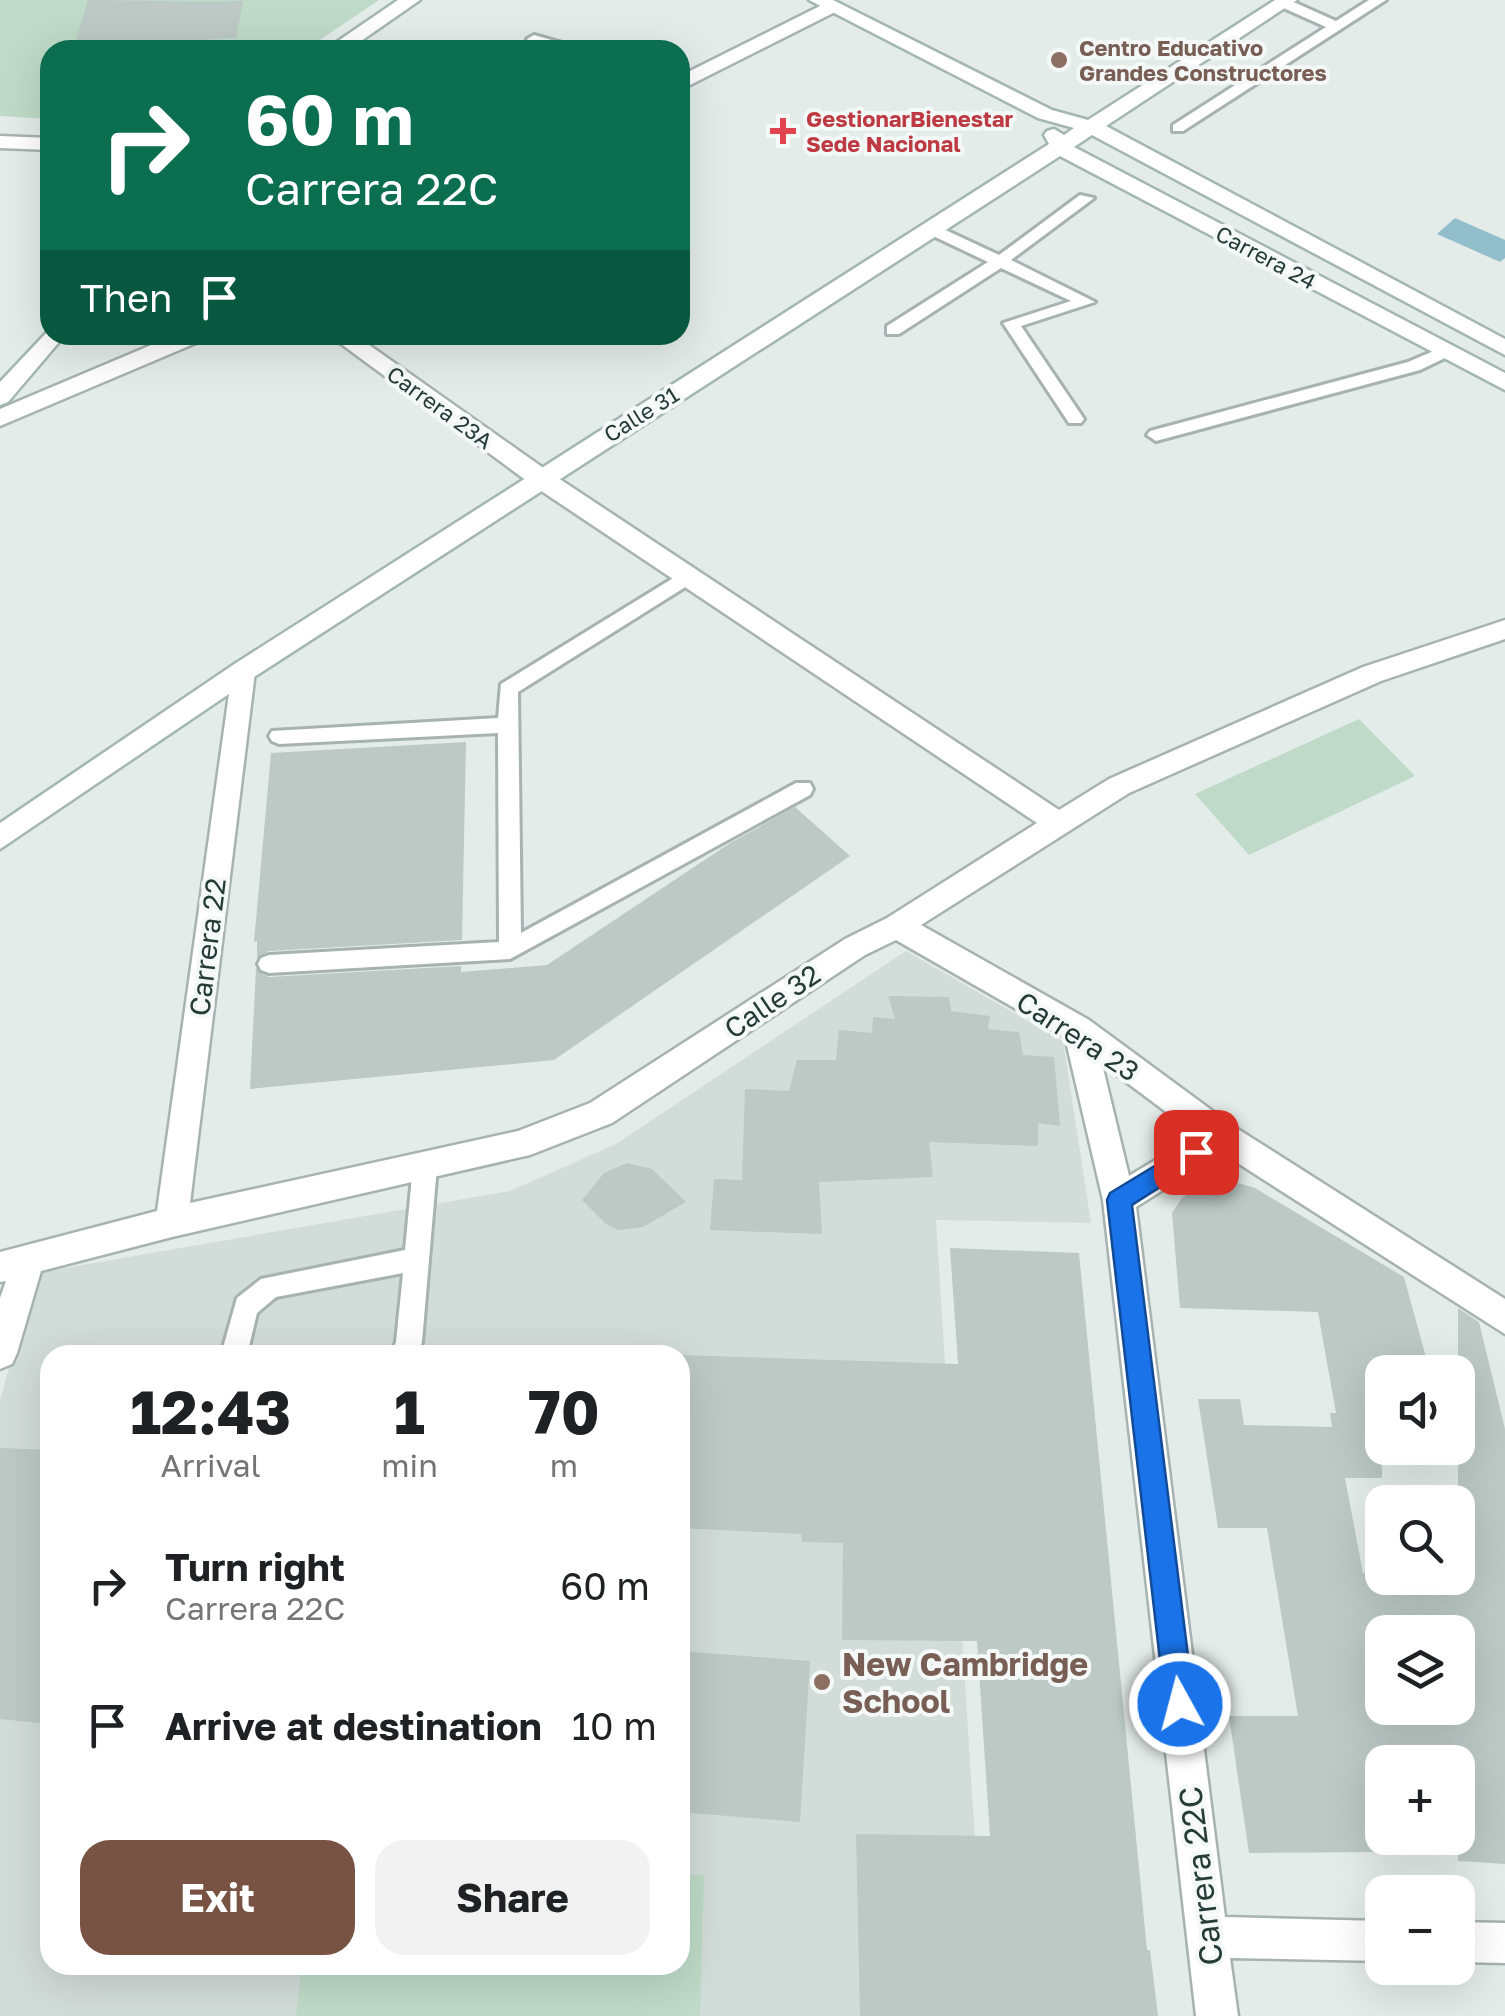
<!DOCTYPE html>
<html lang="en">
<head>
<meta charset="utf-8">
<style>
  :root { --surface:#fff; --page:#f2f2f2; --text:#202124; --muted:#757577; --accent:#785344 }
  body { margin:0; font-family:"Golos Text",sans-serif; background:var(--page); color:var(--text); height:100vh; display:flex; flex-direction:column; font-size:38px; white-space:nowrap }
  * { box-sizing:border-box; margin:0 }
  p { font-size:32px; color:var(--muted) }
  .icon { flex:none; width:55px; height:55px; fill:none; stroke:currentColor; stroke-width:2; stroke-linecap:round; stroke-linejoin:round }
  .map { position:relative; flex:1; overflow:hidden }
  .details { position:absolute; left:40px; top:1345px; width:650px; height:630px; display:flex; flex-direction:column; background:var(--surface); border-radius:30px; box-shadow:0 10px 40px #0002 }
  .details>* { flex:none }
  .hud { position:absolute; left:40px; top:40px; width:650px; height:305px; border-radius:30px; box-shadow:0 10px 40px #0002; background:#0b6e4f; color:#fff; overflow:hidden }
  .controls { position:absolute; left:1365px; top:1355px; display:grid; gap:20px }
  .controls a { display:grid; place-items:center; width:110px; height:110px; border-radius:20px; background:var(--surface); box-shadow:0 10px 40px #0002; font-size:50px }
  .pin { position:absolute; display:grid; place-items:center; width:85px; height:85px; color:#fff; margin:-42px; border-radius:20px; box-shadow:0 5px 15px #0006 }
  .me { position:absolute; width:110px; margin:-55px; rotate:353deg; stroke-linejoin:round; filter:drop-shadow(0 0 8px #0008) }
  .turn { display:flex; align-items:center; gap:35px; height:210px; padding:0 40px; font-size:45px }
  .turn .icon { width:130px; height:130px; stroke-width:2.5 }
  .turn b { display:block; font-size:70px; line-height:85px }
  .then { display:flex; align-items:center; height:95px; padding:0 40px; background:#0003; gap:20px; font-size:38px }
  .eta { display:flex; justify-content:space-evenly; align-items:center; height:170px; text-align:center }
  .eta b { font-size:60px; font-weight:700; line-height:70px }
  .button { display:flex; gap:20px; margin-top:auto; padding:20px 40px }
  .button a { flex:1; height:115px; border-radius:30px; background:var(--accent); color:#fff; font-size:40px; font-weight:700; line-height:115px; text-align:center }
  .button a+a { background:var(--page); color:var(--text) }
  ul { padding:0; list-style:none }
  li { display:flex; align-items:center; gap:30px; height:140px; padding:0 40px }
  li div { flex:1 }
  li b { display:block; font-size:38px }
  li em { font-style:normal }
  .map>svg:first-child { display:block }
  .built { fill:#d2dcd8; fill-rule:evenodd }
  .green { fill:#bfdac8 }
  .water { fill:#92becb }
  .building { fill:#bcc9c5; fill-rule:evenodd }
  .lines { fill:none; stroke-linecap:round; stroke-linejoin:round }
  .lane-casing { stroke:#a7b3b0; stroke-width:6 }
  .street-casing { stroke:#a7b3b0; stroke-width:5 }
  .secondary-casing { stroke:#a3b6b1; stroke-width:5 }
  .lane { fill:#fff; fill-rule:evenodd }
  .street { fill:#fff; fill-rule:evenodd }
  .secondary { fill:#fff; fill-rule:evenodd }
  .route { fill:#1a73e8; stroke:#114b97; stroke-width:2.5 }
  .education-dot { fill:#8d6e63; stroke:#f4f9f7; stroke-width:4 }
  .health-dot { fill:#e0444e; stroke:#f4f9f7; stroke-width:4 }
  .labels { text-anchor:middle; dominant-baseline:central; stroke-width:8; stroke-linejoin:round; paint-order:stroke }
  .far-education-label { font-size:22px; font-weight:bold; fill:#785e54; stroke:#f4f9f7; text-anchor:start }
  .far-health-label { font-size:22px; font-weight:bold; fill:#be3a42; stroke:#f4f9f7; text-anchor:start }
  .far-street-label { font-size:22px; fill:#253b37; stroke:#f4f9f7 }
  .street-label { font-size:28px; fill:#253b37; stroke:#f4f9f7 }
  .near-education-label { font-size:32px; font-weight:bold; fill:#785e54; stroke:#f4f9f7; text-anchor:start }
  .near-street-label { font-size:32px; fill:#253b37; stroke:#f4f9f7 }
</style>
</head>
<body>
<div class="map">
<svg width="1505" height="2016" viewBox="0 0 1505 2016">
  <rect width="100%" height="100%" fill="#e4ece9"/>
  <path class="built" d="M906,951L1063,1041L1091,1223L936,1220L986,2016H0V1400L36,1273L510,1191L616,1144ZM50,1355H680V1965H50Z"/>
  <path class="green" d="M0,0H379L305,50H50V119L0,116Z
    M1359,719L1415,776L1249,855L1195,794Z
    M680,1875H704L700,2016H296L302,1965H680Z"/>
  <path class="water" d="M1455,218L1505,240V258L1500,262L1437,234Z"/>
  <path class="building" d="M88,0L212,2L243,1L236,38L209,39L207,50H73Z
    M466,742L462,940L269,951L257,958V941L254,942L271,753Z
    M795,807L850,856L554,1060L250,1089L256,968L269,977L461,966V972L547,965L730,843Z
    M888,996L949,997L951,1011L990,1016L988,1029L1019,1032L1023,1055L1054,1057L1060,1126L1038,1123V1146L929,1142L933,1177L819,1182L822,1234L710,1230L714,1179L742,1180L745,1089L789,1091L797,1060H836L839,1030L872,1033L873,1017L895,1019Z
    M627,1163L652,1169L686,1202L643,1227L618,1230L606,1224L582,1200L604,1173Z
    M1206,1181H1231L1255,1188L1404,1277L1430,1372H1382V1478H1345L1363,1573H1382V1578H1458V1308L1479,1322L1505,1429V1864L1458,1861V1746H1381L1382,1852L1249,1853L1229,1716H1298L1267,1528H1218L1198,1399H1240L1244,1425L1332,1427L1330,1413H1336L1318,1312L1180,1308L1172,1213L1182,1198ZM1382,1632H1458V1708H1382Z
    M950,1248L1079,1253L1147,1950H1150L1158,2016H860L856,1834L990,1836L977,1641L842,1640L843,1543L802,1542L801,1534L680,1528V1355L958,1364Z
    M0,1448L50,1450V1724L0,1719Z
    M680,1651L810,1661L800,1822L680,1812Z"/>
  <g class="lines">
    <g class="lane-casing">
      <path id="lane" d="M1279,0H1289L1336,21L1369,0H1386L1183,131H1173V125L1326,27L1279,6Z
        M534,35L576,47L578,50H556L529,42L527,39Z
        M1080,195L1094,198L1011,260L1095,302L1021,326L1084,419L1081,423H1069L1003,323L1071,301L1001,268L899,334H887V326L988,262L927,233V227H939L999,255Z
        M1443,347L1449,348V356L1420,370L1156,441L1147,435L1150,431L1408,362Z
        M688,569L695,571V581L518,692L521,933L796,783H810L813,789L810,795L510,959L269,973L261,970L258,964L261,958L269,955L499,942L498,733L279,744L272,741L269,736L272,731L498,718L501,684Z
        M425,1155L433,1159L437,1166L422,1342L417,1355H391L396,1342L403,1273L276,1297L257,1313L247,1355H221L237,1298L261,1279L405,1250L413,1166L417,1159Z"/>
    </g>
    <g class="street-casing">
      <path id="street" d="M830,1L839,7L837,11L680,90V76Z
        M0,136L50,138V150L0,148Z
        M175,335H206L203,340L0,426V409Z
        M329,335H355L549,472L1059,810L1109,779L1363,667L1505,620V639L1381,681L1129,793L921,925L1089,1020L1233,1126L1505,1299V1334L1222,1153L1136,1207L1225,1917L1382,1921V1961L1230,1958L1238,2016H1196L1103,1200L1065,1037L896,940L865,955L612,1123L530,1155L172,1237L41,1271L17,1353L12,1364L0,1369V1298L6,1281L0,1282V1252L157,1211L233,665H251L255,672L190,1203L518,1131L590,1103L845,939L887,918L1037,823L531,484ZM1102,1064L1197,1135L1129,1176Z
        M1458,1922L1505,1923V1963L1458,1962Z"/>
    </g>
    <g class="secondary-casing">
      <path id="secondary" d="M398,0H420L348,50H325Z
        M809,0H833L1052,110L1088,120L1275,0H1297L1106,126L1505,339V355L1092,135L1074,147L1505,373V390L1060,156L251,679L0,849V823L233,665L1049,144L1044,135L1047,131L1054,129L1064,135L1074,128L1038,118Z
        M50,329V335H65L8,402L0,405V382Z"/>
    </g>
    <use href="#lane" class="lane"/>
    <use href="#street" class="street"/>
    <use href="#secondary" class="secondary"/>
  </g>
  <path class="route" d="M1196,1141L1204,1145L1208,1152L1204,1159L1132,1205L1194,1704L1190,1715L1180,1719L1169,1715L1165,1704L1107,1200L1110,1193Z"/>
  <g class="education-dot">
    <circle cx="1059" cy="60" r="10"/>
    <circle cx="822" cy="1682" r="10"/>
  </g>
  <path class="health-dot" d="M778 116h10v10h10v10h-10v10h-10v-10h-10v-10h10z"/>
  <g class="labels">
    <g class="far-education-label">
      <text x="1079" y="47">Centro Educativo<tspan x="1079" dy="25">Grandes Constructores</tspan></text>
    </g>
    <g class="far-health-label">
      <text x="806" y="118">GestionarBienestar<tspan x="806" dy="25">Sede Nacional</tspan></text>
    </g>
    <g class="far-street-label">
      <text transform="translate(1266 257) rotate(28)">Carrera 24</text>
      <text transform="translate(440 407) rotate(36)">Carrera 23A</text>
      <text transform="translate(641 414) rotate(-32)">Calle 31</text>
    </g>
    <g class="street-label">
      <text transform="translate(207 947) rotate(-83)">Carrera 22</text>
      <text transform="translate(772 1001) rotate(-34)">Calle 32</text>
      <text transform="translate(1078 1036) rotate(33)">Carrera 23</text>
    </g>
    <g class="near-education-label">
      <text x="842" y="1664">New Cambridge<tspan x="842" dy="37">School</tspan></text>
    </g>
    <g class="near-street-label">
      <text transform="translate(1200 1876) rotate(-97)">Carrera 22C</text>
    </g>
  </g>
</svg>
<div class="controls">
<a><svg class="icon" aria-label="sound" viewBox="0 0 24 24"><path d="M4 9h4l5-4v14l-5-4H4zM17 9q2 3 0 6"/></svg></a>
<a><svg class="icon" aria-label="search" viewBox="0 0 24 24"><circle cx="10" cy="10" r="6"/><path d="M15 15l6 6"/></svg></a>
<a><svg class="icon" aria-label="layers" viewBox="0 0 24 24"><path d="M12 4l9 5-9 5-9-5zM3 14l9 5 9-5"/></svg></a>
<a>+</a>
<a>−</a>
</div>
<div class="pin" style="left:1196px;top:1152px;background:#d93025"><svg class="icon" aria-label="arrive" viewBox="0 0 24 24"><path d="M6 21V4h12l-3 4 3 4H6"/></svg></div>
<svg class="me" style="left:1180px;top:1704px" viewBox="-20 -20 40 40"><circle r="17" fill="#1a73e8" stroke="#fff" stroke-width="3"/><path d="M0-11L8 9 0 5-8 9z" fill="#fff"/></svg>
<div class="hud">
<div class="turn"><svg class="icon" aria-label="right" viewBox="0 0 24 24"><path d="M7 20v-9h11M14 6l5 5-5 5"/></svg><div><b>60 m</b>Carrera 22C</div></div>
<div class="then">Then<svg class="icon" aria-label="arrive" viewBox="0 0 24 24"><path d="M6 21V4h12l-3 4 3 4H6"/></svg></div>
</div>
<section class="details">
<div class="eta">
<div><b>12:43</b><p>Arrival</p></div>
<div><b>1</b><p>min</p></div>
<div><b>70</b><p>m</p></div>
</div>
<ul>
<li><svg class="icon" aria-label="right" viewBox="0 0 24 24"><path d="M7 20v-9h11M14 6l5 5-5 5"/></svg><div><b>Turn right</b><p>Carrera 22C</p></div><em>60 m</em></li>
<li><svg class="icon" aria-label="arrive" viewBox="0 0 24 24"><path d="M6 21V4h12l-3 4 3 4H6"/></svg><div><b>Arrive at destination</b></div><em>10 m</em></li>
</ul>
<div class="button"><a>Exit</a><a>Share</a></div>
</section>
</div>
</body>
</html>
